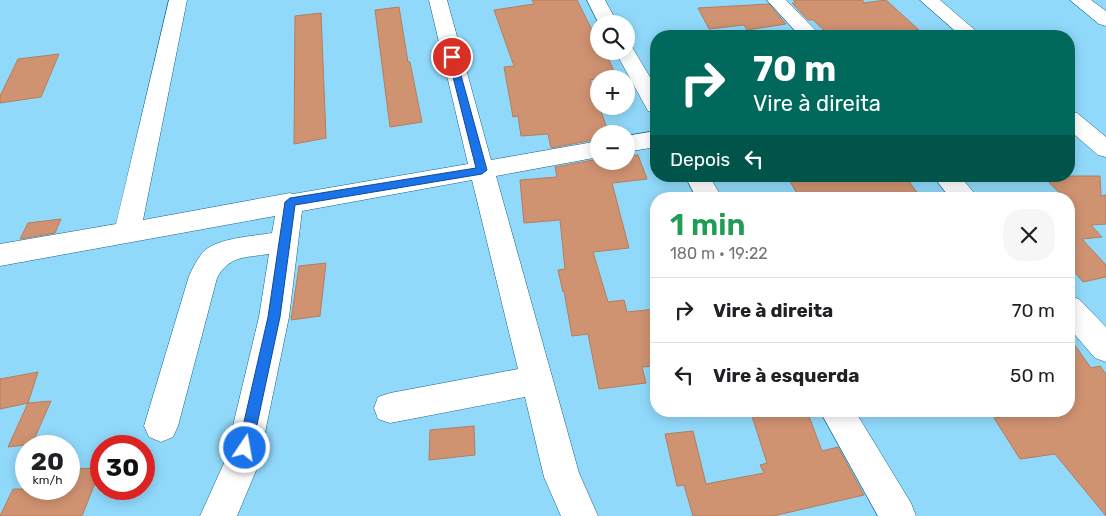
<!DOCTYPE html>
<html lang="pt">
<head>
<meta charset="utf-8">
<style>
  :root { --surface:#fff; --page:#f6f6f6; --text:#202124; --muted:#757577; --line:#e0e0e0 }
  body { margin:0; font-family:Rubik,sans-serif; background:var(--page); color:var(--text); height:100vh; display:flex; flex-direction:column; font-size:19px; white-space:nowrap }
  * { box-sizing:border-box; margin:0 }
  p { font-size:16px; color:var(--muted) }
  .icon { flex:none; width:28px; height:28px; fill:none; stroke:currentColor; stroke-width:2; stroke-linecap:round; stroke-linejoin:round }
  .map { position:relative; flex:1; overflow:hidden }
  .panel { position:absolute; left:650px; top:192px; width:425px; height:225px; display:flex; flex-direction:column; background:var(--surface); border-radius:20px; box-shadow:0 2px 12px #0003 }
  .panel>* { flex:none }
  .top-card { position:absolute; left:650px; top:30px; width:425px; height:152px; border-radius:20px; box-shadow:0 2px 12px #0003; background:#00695c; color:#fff; overflow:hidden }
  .buttons { position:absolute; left:590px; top:15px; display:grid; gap:10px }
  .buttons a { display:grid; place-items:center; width:45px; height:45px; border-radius:50%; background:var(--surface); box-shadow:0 2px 12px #0003; font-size:25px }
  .speed { position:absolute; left:15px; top:435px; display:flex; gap:10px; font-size:25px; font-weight:700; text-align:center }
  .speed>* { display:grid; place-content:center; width:65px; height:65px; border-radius:50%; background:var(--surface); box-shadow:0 2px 12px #0003; line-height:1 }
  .speed small { font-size:12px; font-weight:400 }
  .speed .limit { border:8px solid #d22; background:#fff; color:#111 }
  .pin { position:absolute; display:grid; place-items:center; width:42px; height:42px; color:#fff; margin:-21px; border:2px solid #fff; border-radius:50%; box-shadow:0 1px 5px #0007 }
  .me { position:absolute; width:55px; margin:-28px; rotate:12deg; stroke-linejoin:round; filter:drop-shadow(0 0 4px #0008) }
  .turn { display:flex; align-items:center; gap:18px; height:105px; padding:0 20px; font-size:22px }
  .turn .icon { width:65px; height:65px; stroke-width:2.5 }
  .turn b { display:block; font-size:35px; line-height:42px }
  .then { display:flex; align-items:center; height:48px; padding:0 20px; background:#0003; gap:10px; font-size:19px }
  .round { display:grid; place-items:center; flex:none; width:52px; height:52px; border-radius:20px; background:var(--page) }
  .head { display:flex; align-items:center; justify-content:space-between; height:85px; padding:0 20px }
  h1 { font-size:30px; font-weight:600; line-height:38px; color:#1e9e55 }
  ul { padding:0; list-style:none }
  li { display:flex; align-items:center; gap:15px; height:65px; padding:0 20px; border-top:1px solid var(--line) }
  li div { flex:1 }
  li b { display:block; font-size:19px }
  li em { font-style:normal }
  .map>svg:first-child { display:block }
  .building { fill:#d09372; stroke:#b67c5b }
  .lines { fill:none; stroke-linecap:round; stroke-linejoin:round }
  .minor-casing { stroke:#156482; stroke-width:1 }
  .minor { fill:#fff; fill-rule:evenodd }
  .route { fill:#1a73e8; stroke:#114b97 }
</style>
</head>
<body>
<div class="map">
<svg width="1106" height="516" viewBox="0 0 1106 516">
  <rect width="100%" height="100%" fill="#91d9fb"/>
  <path class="building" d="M532,0H577L597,40H599V51H605L616,76L590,80L609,134H599V139L551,148L548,134L521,136L518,116L513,117L504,67L514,66L494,10L534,4Z
    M793,0H863V3L886,0L919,30L864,36H830L813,20H808L792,3H796Z
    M769,4L786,24L747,30L744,25L709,29L698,8Z
    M399,7L408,62H410L422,122L390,127L375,10Z
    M321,13L326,138L294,144L295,16Z
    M59,54L41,97L0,103V96L18,59Z
    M638,155L647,179L612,183L629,248L593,252L608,302L624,300L627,312L656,309V366L642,367L646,383L599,389L588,334L572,336L564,291L563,292L558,270L565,269L560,220L524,223L520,180L557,177L555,167L599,159V161H626V156Z
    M787,176H905L922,199H800Z
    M1043,176H1100L1101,196L1106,195V224L1091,225L1102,237L1082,239L1106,265V277L1083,282L1069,266V199H1065Z
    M61,219L55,233L20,239L28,223Z
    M326,263L320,316L291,320L299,266Z
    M1069,337L1091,368L1100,366L1106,374V516L1055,454L1020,459L994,418L1001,417L997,411H1069Z
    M38,372L28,403L0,409V379Z
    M51,401L32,444L8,447L28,403Z
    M775,411H807L822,451L838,447L864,495L773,516H693L684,485L677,486L665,434L693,431L706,484L764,473L760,465L767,463L751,413Z
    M474,426L475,455L429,460L430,430Z
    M101,468L82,516H0L13,489H69V469Z"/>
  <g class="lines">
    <g class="minor-casing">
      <path id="minor" d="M169,0H187L143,220L290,193L293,194L468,164L429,0H447L491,160L599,141V157L496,176L579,473L598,516H561L544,477L525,397L390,423L378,419L374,408L378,397L390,393L518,369L472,180L302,211L289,317L258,466L237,516H200L224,463L259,317L269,254C245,258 230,255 217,278L178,426L173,437L161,442L149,437L144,426L189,276C193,268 197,259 203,252C216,238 254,236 272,233L275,216L0,266V244L116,224Z
        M587,0H605L618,24H599Z
        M767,0H786L821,36H800Z
        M920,0H940L982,36H961Z
        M1070,0H1091L1106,11V26L1099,24Z
        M626,45L632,47L656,87V113L648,111L615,51H626Z
        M1069,111L1077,113L1106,137V157L1098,155L1069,130Z
        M656,131V147L626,152V136Z
        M685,176H709L723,199H697Z
        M933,176H960L979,199H951Z
        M1069,296L1079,299L1106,327V362L1095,358L1069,328Z
        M820,411H855L911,503L916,516H878Z"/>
    </g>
    <use href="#minor" class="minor"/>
  </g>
  <path class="route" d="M452,54L456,57L487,170L482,174L295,205L280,317L252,448L250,453L245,455L240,453L238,448L268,317L285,202L290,198L476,168L448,57Z"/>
</svg>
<div class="buttons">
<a><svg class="icon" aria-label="search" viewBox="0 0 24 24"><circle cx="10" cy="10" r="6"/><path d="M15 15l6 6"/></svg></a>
<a>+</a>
<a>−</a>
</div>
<div class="speed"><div>20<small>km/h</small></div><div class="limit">30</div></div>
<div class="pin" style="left:452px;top:57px;background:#d93025"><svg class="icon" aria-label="arrive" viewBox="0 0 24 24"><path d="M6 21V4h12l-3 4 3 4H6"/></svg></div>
<svg class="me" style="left:245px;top:448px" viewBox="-20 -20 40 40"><circle r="17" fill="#1a73e8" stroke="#fff" stroke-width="3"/><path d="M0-11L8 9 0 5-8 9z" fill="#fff"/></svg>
<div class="top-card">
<div class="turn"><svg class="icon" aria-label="right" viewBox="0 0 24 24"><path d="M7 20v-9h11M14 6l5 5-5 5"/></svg><div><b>70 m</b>Vire à direita</div></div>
<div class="then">Depois<svg class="icon" aria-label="left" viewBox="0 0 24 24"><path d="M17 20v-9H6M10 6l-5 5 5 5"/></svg></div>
</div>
<section class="panel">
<div class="head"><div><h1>1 min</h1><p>180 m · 19:22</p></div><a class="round"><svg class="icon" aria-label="close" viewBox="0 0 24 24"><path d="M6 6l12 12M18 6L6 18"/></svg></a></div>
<ul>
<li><svg class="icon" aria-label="right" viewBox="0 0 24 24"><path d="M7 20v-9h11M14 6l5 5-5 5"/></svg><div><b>Vire à direita</b></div><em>70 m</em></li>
<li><svg class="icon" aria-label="left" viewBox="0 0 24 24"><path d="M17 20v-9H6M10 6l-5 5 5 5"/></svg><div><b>Vire à esquerda</b></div><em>50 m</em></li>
</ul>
</section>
</div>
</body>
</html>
